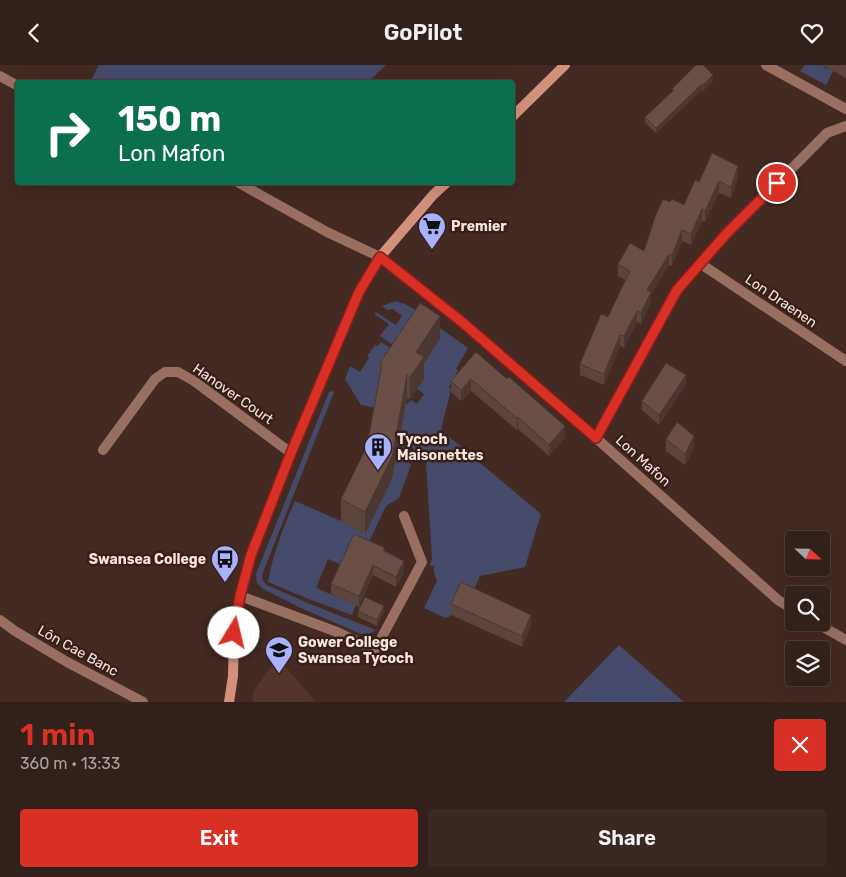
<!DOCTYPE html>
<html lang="en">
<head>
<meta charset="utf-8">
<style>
  :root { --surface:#32201a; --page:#3a2823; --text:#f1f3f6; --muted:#a8a3a2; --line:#4d3e39; --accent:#d93025 }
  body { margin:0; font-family:Rubik,sans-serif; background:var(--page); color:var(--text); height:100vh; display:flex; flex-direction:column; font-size:19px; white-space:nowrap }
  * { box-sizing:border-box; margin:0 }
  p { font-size:16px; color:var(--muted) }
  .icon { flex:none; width:28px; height:28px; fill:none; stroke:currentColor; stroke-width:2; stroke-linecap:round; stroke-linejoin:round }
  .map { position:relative; height:637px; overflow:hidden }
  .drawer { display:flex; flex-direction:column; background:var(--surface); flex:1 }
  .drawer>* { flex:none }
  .hud { position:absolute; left:15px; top:15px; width:500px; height:105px; border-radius:5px; box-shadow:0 5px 20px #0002,0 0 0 1px var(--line); background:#0b6e4f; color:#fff; overflow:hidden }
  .needle { width:32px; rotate:112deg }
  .tools { position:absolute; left:785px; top:466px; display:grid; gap:10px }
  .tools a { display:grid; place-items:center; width:45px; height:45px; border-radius:5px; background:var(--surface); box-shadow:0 5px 20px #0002,0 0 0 1px var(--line); font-size:25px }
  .pin { position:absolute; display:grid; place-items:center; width:42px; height:42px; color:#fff; margin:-21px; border:2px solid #fff; border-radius:50%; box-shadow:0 1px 5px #0007 }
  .me { position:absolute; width:55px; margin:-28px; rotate:9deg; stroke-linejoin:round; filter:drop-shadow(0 0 4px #0008) }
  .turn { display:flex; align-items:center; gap:18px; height:105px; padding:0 20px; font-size:22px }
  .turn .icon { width:65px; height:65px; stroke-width:2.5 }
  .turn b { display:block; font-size:35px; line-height:42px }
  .round { display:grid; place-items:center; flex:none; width:52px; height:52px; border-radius:5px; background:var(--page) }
  .headline { display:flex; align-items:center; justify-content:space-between; height:85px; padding:0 20px }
  h1 { font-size:30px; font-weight:600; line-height:38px; color:var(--accent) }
  .action { display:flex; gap:10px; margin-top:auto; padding:10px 20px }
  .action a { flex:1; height:58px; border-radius:5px; background:var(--accent); color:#fff; font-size:20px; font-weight:600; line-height:58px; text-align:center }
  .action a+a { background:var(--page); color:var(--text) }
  header { display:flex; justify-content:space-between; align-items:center; height:65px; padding:0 20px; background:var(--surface); font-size:22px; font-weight:600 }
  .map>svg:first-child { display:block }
  .built { fill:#54352c }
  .green { fill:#454a6a; fill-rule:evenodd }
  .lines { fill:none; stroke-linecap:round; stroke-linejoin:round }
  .street { stroke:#996f62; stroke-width:10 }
  .secondary { stroke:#d3917c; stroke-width:10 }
  .wall { fill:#5b443c }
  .shaded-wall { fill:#4a3731 }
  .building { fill:#6a4f46; stroke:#4a3731 }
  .route-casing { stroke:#8d1f18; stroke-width:12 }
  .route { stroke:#d93025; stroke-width:9 }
  .labels { text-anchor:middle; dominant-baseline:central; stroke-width:5; stroke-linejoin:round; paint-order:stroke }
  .poi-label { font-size:14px; font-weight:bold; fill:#f4e4de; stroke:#382019; text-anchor:start }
  .street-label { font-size:14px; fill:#f4e4de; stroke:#382019 }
</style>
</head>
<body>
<header><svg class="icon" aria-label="back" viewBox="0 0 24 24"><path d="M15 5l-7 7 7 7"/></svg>GoPilot<svg class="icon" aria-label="heart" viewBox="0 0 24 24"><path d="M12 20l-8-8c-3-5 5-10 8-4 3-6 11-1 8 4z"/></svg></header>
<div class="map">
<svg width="846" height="637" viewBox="0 0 846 637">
  <rect width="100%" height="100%" fill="#432a23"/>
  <path class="built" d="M278,593L316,637H252L254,625Z"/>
  <path class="green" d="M99,0H386L368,17H90Z
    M805,0H822L827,4L830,0H836L826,20L800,6Z
    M395,236L405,239L414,244L468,283L456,304L458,305L449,322L451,324L441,365L541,449L525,502L480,511L470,533L461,529L451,550L446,553L424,543L437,516L434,508V501L430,500L432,494L426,397L406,376L403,391L411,400L399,433L386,441L369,477L399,493L396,498L344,501L328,494L316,523L356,540L352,550L311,535L268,517C272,492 284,460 295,436L341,456L365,469L390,418L404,348L361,340L345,314L350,301L360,307L369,293L367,291L375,280L378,281L381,277L421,303L439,274L403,287L380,271L389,259L374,249L376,247L396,260L402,251L393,244L387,245L382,241ZM380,321L417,324L424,329L417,339L411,335L407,339Z
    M331,326L334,327L262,510L263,516L267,520L310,539L376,565L370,569H361L301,543L263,524L257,518L256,509L329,327Z
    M619,580L684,637H564Z"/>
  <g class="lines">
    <path class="street" d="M766,0L846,44
      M0,11L18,21
      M239,118L327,167L380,192L462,257L596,373L778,535L794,545
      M701,199L846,296
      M596,373L677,225L727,169L827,68L846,61
      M103,385L155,314L165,307H178L194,316L291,388
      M240,531L337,567L375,585L422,497L404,451
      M0,555L15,566L67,597L143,637
      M816,558L846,575"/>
    <path class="secondary" d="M512,52L565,0
      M229,637L233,611L234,566L240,531L251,490L291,388L359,227L380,192L433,130L446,118"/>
  </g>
  <path class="wall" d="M822,0H846V13Z
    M713,16L703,26L702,25L656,68L645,58V52L672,27V24Z
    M738,113L731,133L719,128L705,157L702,156L691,180L682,176L672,201L669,200L651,230V238L641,259L637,257L624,283L620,281L604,320L580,310V299L608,252L625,215L618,211V199L644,186L670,137L684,140L699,117Z
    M440,273L424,298V314L410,334L407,333L392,414L365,469L341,456V434L367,381L380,314V298Z
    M476,287L565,373L549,391L518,364L517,365L471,326L461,336L451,327V316Z
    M686,319L659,360L642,345V336Z
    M666,374L694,383L685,400L666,386Z
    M385,487L404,507L396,522L373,510L359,542L331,529V519Z
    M451,539L531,561L522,582L451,550Z
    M358,546H384L377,561L358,552Z"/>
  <path class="shaded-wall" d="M713,10V16L703,26V20Z
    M702,19V25L656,68V63Z
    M738,101V113L731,133V122Z
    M719,116V128L705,157V146Z
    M702,144V156L691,180V169Z
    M682,165V176L672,201V190Z
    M669,189V200L651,230V238L641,259V248L647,225Z
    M637,246V257L624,283V271Z
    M440,251V273L424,298V314L410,334V312L416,287Z
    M620,270V281L604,320V309Z
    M407,310V333L392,414L365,469V447Z
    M686,310V319L659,360V350Z
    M471,314V326L461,336V325Z
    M518,352V364L517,365V353Z
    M565,361V373L549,391V380Z
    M694,371V383L685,400V389Z
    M404,496V507L396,522V512Z
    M373,500V510L359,542V531Z
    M384,541V546L377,561V555Z
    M531,550V561L522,582V571Z"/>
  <path class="building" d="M696,0H703L713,10L703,20L702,19L656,63L645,52L674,25L672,24Z
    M712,88L738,101L731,122L719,116L705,146L702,144L691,169L682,165L672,190L669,189L647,225L651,227L641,248L637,246L624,271L620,270L604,309L580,299L601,249L608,252L630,206L618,199L630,178L644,186L655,152L663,134L670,137L672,134L684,140L695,115L699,117Z
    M420,238L440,251L416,287L424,292L410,312L407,310L392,392L365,447L341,434L367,381L382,300L380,298Z
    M476,287L507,314L509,312L565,361L549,380L518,352L517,353L471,314L461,325L451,316Z
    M666,298L686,310L659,350L642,336Z
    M677,357L694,371L685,389L666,374Z
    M354,469L385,483L383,486L404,496L396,512L373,500L359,531L331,519Z
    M461,517L531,550L522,571L451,539Z
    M365,532L384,541L377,555L358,546Z"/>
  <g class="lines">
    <g class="route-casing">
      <path id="route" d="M234,568L240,531L251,490L291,388L359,227L380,192L462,257L596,373L677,225L727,168L777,118"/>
    </g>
    <use href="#route" class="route"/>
  </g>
  <defs>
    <g id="supermarket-pin" transform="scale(1.4375)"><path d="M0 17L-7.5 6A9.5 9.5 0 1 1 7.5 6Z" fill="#a7b1fc" stroke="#382019"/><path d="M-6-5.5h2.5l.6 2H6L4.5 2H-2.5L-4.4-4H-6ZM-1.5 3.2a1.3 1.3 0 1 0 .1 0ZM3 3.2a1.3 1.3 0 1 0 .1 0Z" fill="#111"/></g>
    <g id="building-pin" transform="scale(1.4375)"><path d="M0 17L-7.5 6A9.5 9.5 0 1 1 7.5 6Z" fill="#a7b1fc" stroke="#382019"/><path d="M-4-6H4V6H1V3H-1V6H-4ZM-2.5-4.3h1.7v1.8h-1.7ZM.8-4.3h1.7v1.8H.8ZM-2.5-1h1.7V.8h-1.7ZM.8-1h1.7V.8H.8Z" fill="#111"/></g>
    <g id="bus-pin" transform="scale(1.4375)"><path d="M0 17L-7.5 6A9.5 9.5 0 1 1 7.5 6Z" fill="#a7b1fc" stroke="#382019"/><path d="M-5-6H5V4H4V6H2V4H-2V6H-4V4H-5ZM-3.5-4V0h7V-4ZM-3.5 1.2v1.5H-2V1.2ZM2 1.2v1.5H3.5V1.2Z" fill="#111"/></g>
    <g id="university-pin" transform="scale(1.4375)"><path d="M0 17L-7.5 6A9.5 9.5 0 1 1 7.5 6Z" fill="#a7b1fc" stroke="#382019"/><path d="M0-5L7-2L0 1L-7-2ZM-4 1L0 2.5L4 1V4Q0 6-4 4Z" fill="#111"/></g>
  </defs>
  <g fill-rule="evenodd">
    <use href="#supermarket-pin" x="432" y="161"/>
    <use href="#building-pin" x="378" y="382"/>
    <use href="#bus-pin" x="225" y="494"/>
    <use href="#university-pin" x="279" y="585"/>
  </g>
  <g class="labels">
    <g class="poi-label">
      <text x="451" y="161">Premier</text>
      <text x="397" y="374">Tycoch<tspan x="397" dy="16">Maisonettes</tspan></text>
      <text x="206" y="494" text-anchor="end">Swansea College</text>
      <text x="298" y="577">Gower College<tspan x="298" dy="16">Swansea Tycoch</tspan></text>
    </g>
    <g class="street-label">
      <text transform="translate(781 236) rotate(34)">Lon Draenen</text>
      <text transform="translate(233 329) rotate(35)">Hanover Court</text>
      <text transform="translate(643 396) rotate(42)">Lon Mafon</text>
      <text transform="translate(78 586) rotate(29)">Lôn Cae Banc</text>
    </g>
  </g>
</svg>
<div class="tools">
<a><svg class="needle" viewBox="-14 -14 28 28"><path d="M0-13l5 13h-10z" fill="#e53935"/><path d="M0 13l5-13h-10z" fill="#a8a3a2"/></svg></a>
<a><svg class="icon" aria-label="search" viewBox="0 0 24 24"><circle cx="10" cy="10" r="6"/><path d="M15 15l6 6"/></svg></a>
<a><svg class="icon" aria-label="layers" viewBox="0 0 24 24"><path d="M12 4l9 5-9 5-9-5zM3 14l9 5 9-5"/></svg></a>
</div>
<div class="pin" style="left:777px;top:118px;background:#d93025"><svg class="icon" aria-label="arrive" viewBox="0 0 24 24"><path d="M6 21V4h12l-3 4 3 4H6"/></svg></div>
<svg class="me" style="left:234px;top:568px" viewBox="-20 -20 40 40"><circle r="19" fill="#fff"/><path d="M0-13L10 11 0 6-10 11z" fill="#d93025"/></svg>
<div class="hud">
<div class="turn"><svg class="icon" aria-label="right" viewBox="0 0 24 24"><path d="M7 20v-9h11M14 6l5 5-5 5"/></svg><div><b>150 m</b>Lon Mafon</div></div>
</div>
</div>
<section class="drawer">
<div class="headline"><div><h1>1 min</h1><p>360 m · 13:33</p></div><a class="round" style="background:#d93025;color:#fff"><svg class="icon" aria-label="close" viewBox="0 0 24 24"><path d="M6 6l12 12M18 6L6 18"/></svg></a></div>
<div class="action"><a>Exit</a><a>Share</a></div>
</section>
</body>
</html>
